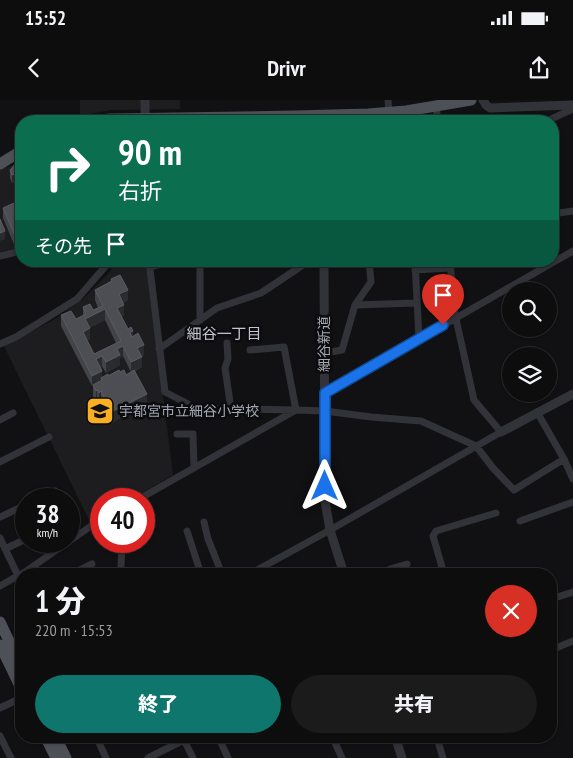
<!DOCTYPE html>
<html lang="ja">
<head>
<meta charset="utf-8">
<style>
  :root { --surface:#0d0d0e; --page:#1b1b1c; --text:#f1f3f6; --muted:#9a9c9e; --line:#2d2d2e; --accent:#0f766e }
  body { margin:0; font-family:"PT Sans Narrow","Noto Sans JP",sans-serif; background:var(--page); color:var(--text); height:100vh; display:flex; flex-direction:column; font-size:19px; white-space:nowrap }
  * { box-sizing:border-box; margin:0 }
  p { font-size:16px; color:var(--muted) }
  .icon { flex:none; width:28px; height:28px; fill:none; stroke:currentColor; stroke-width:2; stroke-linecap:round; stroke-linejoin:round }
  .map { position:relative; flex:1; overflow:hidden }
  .drawer { position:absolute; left:15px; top:468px; width:542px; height:175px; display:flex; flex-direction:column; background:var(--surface); border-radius:20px; box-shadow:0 1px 4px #0004,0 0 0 1px var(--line) }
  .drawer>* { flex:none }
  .top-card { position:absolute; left:15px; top:15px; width:544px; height:152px; border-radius:20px; box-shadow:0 1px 4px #0004,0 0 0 1px var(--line); background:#0b6e4f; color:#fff; overflow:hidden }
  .controls { position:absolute; left:502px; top:182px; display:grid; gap:10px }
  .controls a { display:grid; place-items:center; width:55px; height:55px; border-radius:50%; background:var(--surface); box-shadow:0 1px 4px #0004,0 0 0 1px var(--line); font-size:25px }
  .speed { position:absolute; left:15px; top:388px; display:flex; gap:10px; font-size:25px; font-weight:700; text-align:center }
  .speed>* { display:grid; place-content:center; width:65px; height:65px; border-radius:50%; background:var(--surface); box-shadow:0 1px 4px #0004,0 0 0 1px var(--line); line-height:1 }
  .speed small { font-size:12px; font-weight:400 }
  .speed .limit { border:8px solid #d22; background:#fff; color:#111 }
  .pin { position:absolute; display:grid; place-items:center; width:42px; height:42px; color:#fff; margin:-51px -21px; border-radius:50% 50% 50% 0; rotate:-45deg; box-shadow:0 0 5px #0007 }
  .pin .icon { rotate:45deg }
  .me { position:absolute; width:55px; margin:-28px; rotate:0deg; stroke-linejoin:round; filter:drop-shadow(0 0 4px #0008) }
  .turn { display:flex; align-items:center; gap:18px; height:105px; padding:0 20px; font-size:22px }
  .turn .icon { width:65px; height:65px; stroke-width:2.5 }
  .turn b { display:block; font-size:35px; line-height:42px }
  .then { display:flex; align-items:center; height:48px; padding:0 20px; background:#0003; gap:10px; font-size:19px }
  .round { display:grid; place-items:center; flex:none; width:52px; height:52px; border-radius:26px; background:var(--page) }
  .summary { display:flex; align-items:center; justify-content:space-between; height:85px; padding:0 20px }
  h1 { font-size:30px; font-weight:800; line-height:38px }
  .button { display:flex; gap:10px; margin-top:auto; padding:10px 20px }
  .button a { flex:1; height:58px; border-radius:30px; background:var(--accent); color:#fff; font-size:20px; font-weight:800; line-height:58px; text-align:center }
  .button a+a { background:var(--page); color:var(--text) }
  .status { display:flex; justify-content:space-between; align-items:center; height:35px; padding:0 25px; background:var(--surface); direction:ltr }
  .status svg { height:14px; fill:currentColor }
  header { display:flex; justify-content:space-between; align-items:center; height:65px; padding:0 20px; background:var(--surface); font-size:22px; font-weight:800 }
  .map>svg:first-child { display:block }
  .built { fill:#1d1d20 }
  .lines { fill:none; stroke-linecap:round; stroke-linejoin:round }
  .minor { stroke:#323338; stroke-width:7 }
  .tertiary { stroke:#323338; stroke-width:9 }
  .primary { stroke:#4e5057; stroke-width:11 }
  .wall { fill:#424448; fill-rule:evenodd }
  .shaded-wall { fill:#2a2b2e }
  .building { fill:#4d4e54; stroke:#5a5c63; fill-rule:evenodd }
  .route-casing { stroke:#114b97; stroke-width:12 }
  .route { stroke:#1a73e8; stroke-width:9 }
  .labels { text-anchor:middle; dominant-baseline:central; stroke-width:5; stroke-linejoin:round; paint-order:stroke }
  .street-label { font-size:14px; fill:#a2a8b4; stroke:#0c0c0e }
  .poi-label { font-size:14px; fill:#a2a8b4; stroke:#0c0c0e; text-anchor:start }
  .neighbourhood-label { font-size:15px; fill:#c3c6d0; stroke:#0c0c0e }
</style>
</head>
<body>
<div class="status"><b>15:52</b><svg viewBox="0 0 49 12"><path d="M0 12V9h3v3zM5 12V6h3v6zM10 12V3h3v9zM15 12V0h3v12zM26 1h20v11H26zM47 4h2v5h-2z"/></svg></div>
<header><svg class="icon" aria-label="back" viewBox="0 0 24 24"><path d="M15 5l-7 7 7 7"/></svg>Drivr<svg class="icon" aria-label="share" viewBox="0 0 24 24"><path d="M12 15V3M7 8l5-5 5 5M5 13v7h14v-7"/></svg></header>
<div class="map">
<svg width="573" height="658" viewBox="0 0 573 658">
  <rect width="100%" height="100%" fill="#111113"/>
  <path class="built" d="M80,0H180V9L111,10L80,16Z
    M21,61V147L0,152V69L11,66Z
    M117,161H146L173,375L131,399H101V415L90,422L4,246L57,218L85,197L109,173Z"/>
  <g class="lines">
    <path class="minor" d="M388,0L389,13
      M436,7L438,21
      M547,21L573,9
      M552,114L573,111
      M0,156L21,151
      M149,161L165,292L196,308L296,310L284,247L250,250
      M200,161V220
      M415,161L419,239
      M150,167L172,161
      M415,170L450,168
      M355,205L371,182L369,161
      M227,243L228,259L225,268L231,309
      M0,244L16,237L77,199L110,161
      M159,249L217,208L261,193L309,161
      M325,253L342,250L355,205L416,203
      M325,293L573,151
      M537,312L564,359L573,379
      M0,320L13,313
      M177,334H193L194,368
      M0,362L49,337
      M39,399L55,391
      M139,399L296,310L325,311L371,317L421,321L476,346L493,368L514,390L564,359
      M0,417L26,405
      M69,419L71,418
      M520,421L573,402
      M204,422L208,439L222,474
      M187,431L201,474
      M0,438L21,482
      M5,449L26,439
      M121,467L122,441
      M22,474L91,426L101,420
      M72,474L92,464
      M250,474L330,430L501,332L474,300L454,210L450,161
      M392,474L390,469L407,464
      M444,474L433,436L436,431L496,413
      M0,486L21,474
      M551,499L573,492
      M551,550L573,541
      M0,608L21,598
      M0,636L11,658
      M96,636L106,658
      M218,636L228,658
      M332,636L342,658
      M525,636V637
      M437,638L443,658
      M184,640L193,658
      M148,658L192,636"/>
    <path class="tertiary" d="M483,0L486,5L490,8L573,5
      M145,18V0
      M324,161L325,401L330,430L344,474
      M501,332L573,294
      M395,636L402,658"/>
    <path class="primary" d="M90,21L110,19L296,16L368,14L406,11L471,0
      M0,64L21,51
      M0,522L21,566
      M0,545L21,588
      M45,636L56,658
      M55,636L66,658"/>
  </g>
  <path class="wall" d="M21,60L19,87L15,82L12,83L10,78V70Z
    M21,100L16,149L3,118V108Z
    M111,179L128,200L123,203L124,215L121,217L128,229L144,255L142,256V267L135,271L147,304L111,323L101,302L99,303L97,300L96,301L93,296V286H92L61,226V215L76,219L83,216V207L93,210L98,208L95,200V190L111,181ZM105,220L116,243L94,254L87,240L90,239L89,228ZM123,256L131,272L126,275L120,272L102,277L101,267L102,266L106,273L120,265V258Z"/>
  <path class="shaded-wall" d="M15,74V82L12,83V75Z
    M19,79H21V86L19,87Z
    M5,131V139L0,141V133Z
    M21,136V147L16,149V138Z
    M128,190V200L119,205V194Z
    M124,205V215L117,219V208Z
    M105,209V220L85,230V219Z
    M90,228V239L83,242V232Z
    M133,231V241L130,232Z
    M144,245V255L137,258V248Z
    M123,246V256L120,258V265L106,273V262L117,249Z
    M102,256V266L96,269V259Z
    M142,257V267L131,272V262Z
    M102,271V281L101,278V282L92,286V276Z
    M97,290V300L96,301V291Z
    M101,291V302L99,303V293Z
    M147,294V304L111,323V312Z"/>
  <path class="building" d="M421,20V21H404Z
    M21,60V79H19L15,74L12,75L10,70L17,62Z
    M21,100V136L16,138L3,108Z
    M0,119L5,131L0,133Z
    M120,175L128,190L119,194L124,205L117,208L128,229L131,227L133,231L130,232L132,237L138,233L144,245L137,248L142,257L131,262L123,246L117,249L120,255L106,262L102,256L96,259L102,271L92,276L61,215L71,211L76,219L86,214L83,207L90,204L93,210L103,206L95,190L112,181L111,179ZM105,209L121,241L94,254L83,232L90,228L85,219Z
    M119,270L120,272L124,270L126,275L134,270L147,294L111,312L101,291L99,293L97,290L96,291L93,285L102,280L101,278L108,274V276Z"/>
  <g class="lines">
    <g class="route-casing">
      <path id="route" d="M325,386V293L443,225"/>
    </g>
    <use href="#route" class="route"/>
  </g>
  <defs>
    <g id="school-square" transform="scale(1.4375)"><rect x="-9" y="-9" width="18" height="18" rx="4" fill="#faaf22" stroke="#0c0c0e"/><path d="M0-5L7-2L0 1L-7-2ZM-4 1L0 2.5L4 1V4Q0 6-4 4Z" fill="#111"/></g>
  </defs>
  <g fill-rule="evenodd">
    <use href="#school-square" x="100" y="311"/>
  </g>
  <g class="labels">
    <g class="street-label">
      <text transform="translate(324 244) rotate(-90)">細谷新道</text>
    </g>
    <g class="poi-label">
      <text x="119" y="311">宇都宮市立細谷小学校</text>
    </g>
    <g class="neighbourhood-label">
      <text x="224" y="233">細谷一丁目</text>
    </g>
  </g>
</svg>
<div class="controls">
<a><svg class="icon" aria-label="search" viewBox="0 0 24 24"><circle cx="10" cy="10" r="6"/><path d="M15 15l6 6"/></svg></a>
<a><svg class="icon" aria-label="layers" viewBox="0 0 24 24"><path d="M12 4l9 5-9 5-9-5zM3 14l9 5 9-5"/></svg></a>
</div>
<div class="speed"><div>38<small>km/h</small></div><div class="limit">40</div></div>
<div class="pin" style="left:443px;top:225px;background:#d93025"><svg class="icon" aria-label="arrive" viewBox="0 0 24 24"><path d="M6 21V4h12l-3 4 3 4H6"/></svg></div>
<svg class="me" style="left:325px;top:386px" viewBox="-20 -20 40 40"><path d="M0-17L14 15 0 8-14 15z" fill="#1a73e8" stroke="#fff" stroke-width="4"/></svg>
<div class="top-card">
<div class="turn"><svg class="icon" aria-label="right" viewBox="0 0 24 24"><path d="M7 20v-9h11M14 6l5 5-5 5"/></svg><div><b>90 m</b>右折</div></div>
<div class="then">その先<svg class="icon" aria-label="arrive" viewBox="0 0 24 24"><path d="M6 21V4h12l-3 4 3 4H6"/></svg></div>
</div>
<section class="drawer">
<div class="summary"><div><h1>1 分</h1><p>220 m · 15:53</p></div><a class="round" style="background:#d93025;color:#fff"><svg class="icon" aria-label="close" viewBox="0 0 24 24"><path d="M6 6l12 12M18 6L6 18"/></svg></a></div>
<div class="button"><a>終了</a><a>共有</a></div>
</section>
</div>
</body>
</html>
